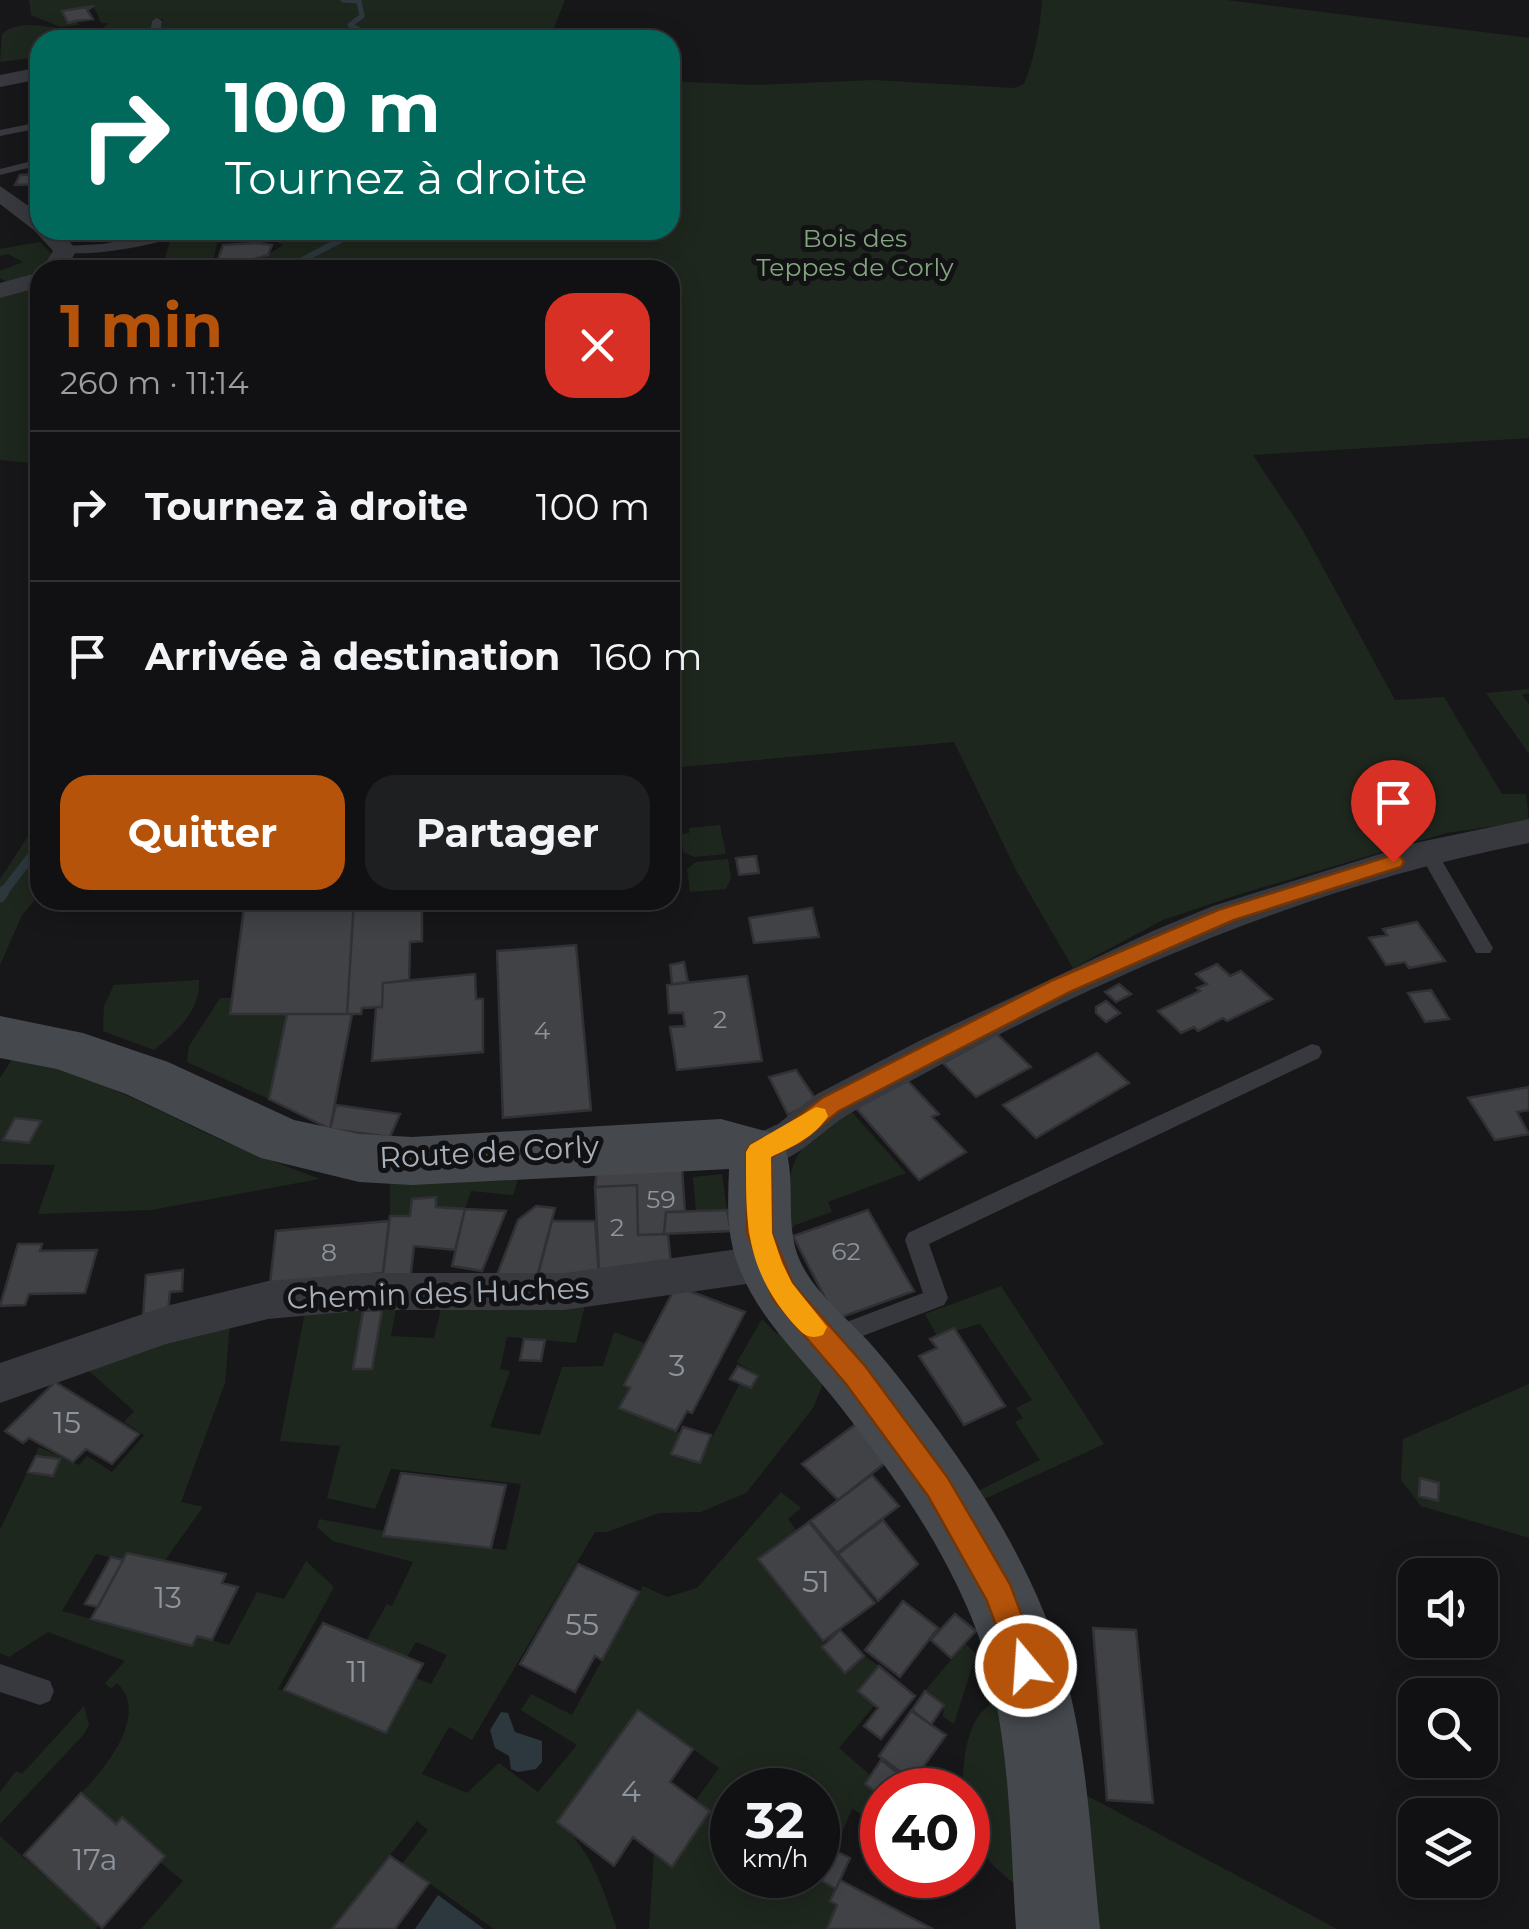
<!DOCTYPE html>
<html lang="fr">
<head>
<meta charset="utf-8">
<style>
  :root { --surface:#111113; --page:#1e1f21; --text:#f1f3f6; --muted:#9c9da0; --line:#303133; --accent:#b45309 }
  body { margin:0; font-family:Montserrat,sans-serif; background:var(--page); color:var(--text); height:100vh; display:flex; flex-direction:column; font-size:38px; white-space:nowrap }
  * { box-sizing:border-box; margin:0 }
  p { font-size:32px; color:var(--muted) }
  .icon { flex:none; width:55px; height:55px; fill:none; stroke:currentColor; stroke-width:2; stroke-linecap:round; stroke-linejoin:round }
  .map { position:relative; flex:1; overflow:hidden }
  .side { position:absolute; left:30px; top:260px; width:650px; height:650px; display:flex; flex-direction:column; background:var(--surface); border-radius:30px; box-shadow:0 5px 25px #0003,0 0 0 2px var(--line) }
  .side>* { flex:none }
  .banner { position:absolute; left:30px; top:30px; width:650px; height:210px; border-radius:30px; box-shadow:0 5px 25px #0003,0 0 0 2px var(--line); background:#00695c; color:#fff; overflow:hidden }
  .tools { position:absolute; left:1398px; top:1558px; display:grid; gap:20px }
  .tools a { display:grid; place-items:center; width:100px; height:100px; border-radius:20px; background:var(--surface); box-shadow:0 5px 25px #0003,0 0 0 2px var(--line); font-size:50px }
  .speed { position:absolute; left:710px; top:1768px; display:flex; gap:20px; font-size:50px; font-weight:700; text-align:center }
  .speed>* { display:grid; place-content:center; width:130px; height:130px; border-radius:50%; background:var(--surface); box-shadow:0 5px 25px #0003,0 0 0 2px var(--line); line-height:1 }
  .speed small { font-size:25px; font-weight:400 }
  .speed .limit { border:15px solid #d22; background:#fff; color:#111 }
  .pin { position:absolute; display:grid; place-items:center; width:85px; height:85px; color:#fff; margin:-102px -42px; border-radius:50% 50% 50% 0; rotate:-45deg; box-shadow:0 0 10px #0007 }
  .pin .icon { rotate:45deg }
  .me { position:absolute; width:110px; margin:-55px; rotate:342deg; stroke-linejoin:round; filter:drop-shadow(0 0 8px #0008) }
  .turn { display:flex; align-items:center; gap:35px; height:210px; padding:0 30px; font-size:45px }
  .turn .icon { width:130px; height:130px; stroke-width:2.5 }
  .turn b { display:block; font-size:70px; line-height:85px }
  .round { display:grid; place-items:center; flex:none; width:105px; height:105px; border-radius:30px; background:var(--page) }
  .summary { display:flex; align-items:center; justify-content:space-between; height:170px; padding:0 30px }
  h1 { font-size:60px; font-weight:700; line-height:75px; color:var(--accent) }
  .cta { display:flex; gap:20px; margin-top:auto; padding:20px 30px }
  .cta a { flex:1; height:115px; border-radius:30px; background:var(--accent); color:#fff; font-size:40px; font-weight:700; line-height:115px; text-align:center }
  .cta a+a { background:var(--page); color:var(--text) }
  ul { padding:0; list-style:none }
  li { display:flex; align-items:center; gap:30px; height:150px; padding:0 30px; border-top:2px solid var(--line) }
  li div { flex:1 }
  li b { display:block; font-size:38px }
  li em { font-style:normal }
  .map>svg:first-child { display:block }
  .green { fill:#1e271e; fill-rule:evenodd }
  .water { fill:#2c383e }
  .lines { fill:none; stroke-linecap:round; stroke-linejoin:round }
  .stream-far3 { stroke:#2c383e; stroke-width:5 }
  .stream-far2 { stroke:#2c383e; stroke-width:6 }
  .stream-far1 { stroke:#2c383e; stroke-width:9 }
  .stream { stroke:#2c383e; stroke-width:11 }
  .building { fill:#414246; stroke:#313135; stroke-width:2.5 }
  .lane { fill:#37393e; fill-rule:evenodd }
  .street { fill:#37393e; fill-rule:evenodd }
  .secondary { fill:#45494e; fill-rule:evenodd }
  .route { fill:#b45309; stroke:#753606; stroke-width:2.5 }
  .slow { fill:#f59e0b }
  .labels { text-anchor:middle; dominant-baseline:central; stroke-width:10; stroke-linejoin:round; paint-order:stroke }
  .far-park-label { font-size:25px; fill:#81a67e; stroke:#121214 }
  .number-label { font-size:25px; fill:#8e949d }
  .street-label { font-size:30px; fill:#a8b0ba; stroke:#121214 }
  .near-number-label { font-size:30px; fill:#8e949d }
</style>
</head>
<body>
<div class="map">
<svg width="1529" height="1929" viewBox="0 0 1529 1929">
  <rect width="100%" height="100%" fill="#171719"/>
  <path class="green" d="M29,0H565L549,40H157L163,19L152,21L150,40H40V57L0,62L2,34C33,8 87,50 108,23H101L94,7L61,10L67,23L77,22L79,25L60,27L31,15Z
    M1042,0H1226L1529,38V438L1253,455L1302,529L1395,700L1444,697L1502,794H1526L1529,821L1446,833L1237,895L1163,920L1073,968L1016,870L954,742L670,768V270H195L198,260L164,261L170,241L174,239L235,231L234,240L217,243L213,263L251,265L283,245L267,236L293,230H670V81L754,85L874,80L1014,88L1024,84C1035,57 1040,29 1042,0Z
    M40,242L51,253C45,273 26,277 7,282L0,278V271L23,262L8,254L0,256V249Z
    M40,286V464L0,460V296Z
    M1529,689V693L1522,695L1529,704V754L1486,693Z
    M40,818V894L22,915L0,965V879Z
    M720,825L726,854L694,857L683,852L681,834L689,833V828Z
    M728,859L731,878L726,889L690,892L687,869L696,862Z
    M199,980C201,1011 177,1031 154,1050L103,1031L104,1006L114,985Z
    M220,998H233L287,1014L269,1099L187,1062L189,1046Z
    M14,1056C83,1072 142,1102 206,1133C242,1151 282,1164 320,1179L151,1210L38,1214L55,1165L0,1164V1078Z
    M850,1110L906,1173L828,1202L832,1212L795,1225L791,1230C785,1159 791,1150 850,1110Z
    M722,1174L727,1210L696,1211L693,1177Z
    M519,1176L513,1195L471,1191L465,1209L436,1207V1197L413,1199L410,1216H390V1182Z
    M1001,1286L1104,1444L978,1502L974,1493L1040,1460L1015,1422L1023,1418L1016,1408L1032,1400L980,1324L937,1336L925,1314Z
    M397,1304L391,1336L434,1338L442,1304L585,1305L576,1343L507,1337L500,1369L510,1371L490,1427L540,1435L562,1367L603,1366L614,1332L647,1344L625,1385L630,1388L620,1408L680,1433L672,1454L699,1463L740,1383L758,1376L737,1362L762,1319L777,1334L788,1327L820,1366L822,1386L813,1408L746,1493L701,1512L659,1513L607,1532H595L472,1740L449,1727L422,1774L467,1793L499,1763L538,1792L577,1745L521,1710L531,1694L572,1715L643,1586L667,1597L697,1588L781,1492L801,1508L788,1519L797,1531L758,1560L845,1672L864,1656L879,1666L858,1690L875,1705L839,1748L870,1775L865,1784L882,1797V1825L852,1809L822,1881L836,1889L837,1905L827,1929H649L654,1852L673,1866L710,1812L696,1800L719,1768L639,1710L557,1821C591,1848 603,1889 617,1929H494L402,1864L428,1830L417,1821L332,1929H141L183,1881L160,1862L165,1855L123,1818L116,1824L81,1793C106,1768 150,1714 117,1683L111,1689L105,1683L125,1661L48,1632L9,1657L0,1653V1530L39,1447L79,1465L87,1456L112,1472L144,1435L124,1422L134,1411L89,1371L141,1346L230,1322L225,1383L181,1502L203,1507L163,1563L128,1553L123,1560L96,1554L62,1611L192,1646L197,1636L229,1645L257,1592L284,1599L306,1561L334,1587L278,1689L386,1733L416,1678L431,1684L447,1655L416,1642L407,1657L366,1641L387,1604L392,1606L413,1562L333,1541L317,1527L319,1519L385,1531L384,1536L506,1550L521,1484L391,1469L375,1509L327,1498L340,1446L280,1441L305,1312ZM732,1790H818V1875H732Z
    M1529,1384V1538L1421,1506L1401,1480L1403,1439Z
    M965,1643L976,1654L954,1724L943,1717L944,1705L925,1691Z
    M1008,1696L1016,1885C978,1855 968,1838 968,1790H963C963,1754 967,1706 1008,1696Z
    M84,1706L89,1725L84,1734L0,1824V1792L16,1771L22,1774Z
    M1082,1793L1337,1929H1098Z
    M0,1836L98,1925L96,1929H0Z"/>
  <path class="water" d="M501,1712L508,1713L515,1732L542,1741V1762L536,1769L518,1772L511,1769L509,1756L495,1748L490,1730Z
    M438,1895L484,1929H415Z"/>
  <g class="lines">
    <path class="stream-far3" d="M343,0L359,1L362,16L350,25L378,40
      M351,235L360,230"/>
    <path class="stream-far2" d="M283,270L356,232"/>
    <path class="stream-far1" d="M2,894L40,845"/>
    <path class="stream" d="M0,897L4,891"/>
  </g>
  <path class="building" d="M94,6L87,10L93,19L77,21L68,23L62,11Z
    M40,174V184L15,185L20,175Z
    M258,243L272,245L268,255L240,263L218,259L223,245Z
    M87,261L95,262L127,261L124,270H83Z
    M156,261L164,263L195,262L192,270H152Z
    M756,856L759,873L739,875L736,858Z
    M245,900H354L347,1014H230Z
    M354,900H422V941L410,942L409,980L383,983L382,1007L362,1008L361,1014H347Z
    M812,908L819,937L754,943L749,918Z
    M1417,922L1445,961L1409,968L1405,962L1386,965L1369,938L1387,935L1383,929Z
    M576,945L591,1110L503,1118L497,951Z
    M684,962L688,982L672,984L670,965Z
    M1217,964L1230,976L1241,971L1272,999L1227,1021L1223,1018L1198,1031L1194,1027L1181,1033L1158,1011L1200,991L1197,988L1207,984L1196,974Z
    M475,974L476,999H483V1052L372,1061L376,1007H382L383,983Z
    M747,976L762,1061L677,1070L670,1027L685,1026L683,1013H669L667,985Z
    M1119,984L1131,994L1116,1002L1105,992Z
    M1431,990L1449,1019L1425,1022L1408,993Z
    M1106,1001L1120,1013L1106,1022L1096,1013V1007Z
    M287,1014H352L330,1129L269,1099Z
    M997,1034L1031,1067L976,1097L943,1063Z
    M1097,1053L1129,1083L1036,1138L1003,1105Z
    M796,1070L817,1101L788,1115L769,1077Z
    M907,1080L939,1114L932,1117L966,1152L919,1180L855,1107Z
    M1529,1087V1110L1517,1112L1529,1134L1495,1140L1468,1098Z
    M336,1105L400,1114L390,1137L330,1129Z
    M15,1118L41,1121L29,1143L3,1140Z
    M682,1168L685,1212H666L664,1234L638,1235L637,1185L595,1187L597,1169Z
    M637,1185L638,1235L668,1234L671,1265L599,1272L595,1187Z
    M436,1197V1207L465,1209L455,1250L414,1246L410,1281L382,1283L390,1216H410L412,1199Z
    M536,1206L555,1208L537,1277L497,1275L518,1220Z
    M465,1209L506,1211L482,1271L452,1266Z
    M727,1210L731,1231L664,1234L666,1212Z
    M868,1210L914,1291L836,1319L793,1236Z
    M389,1221L383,1273L270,1283L276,1231Z
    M552,1221H595L599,1275L537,1279Z
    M18,1244H42L40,1251L97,1250L85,1293L29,1294L25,1305L0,1306Z
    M183,1270L182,1291L170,1292L168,1311L143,1315L146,1275Z
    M676,1286L745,1312L692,1413L687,1411L676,1431L619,1408L630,1388L624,1385Z
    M382,1310L372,1369H353L363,1311Z
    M954,1328L1005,1406L964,1425L919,1356L937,1348L930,1339Z
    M524,1339L545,1340L541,1361L520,1360Z
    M738,1366L758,1376L751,1388L730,1379Z
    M55,1382L139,1434L112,1464L86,1449L73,1462L29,1438L23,1443L5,1431Z
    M856,1424L889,1460L838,1500L802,1464Z
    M683,1427L711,1435L700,1463L671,1454Z
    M36,1456L60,1459L53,1476L28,1472Z
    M401,1473L506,1485L491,1548L383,1536Z
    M872,1475L899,1506L837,1553L810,1521Z
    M1420,1478L1439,1483L1438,1501L1419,1496Z
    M883,1520L918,1564L878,1601L838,1554Z
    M809,1522L875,1603L823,1641L758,1559Z
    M127,1553L226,1574L222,1583L238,1587L212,1640L197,1636L192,1646L91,1619Z
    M111,1557L123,1560L98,1607L85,1604Z
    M578,1564L639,1592L602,1660L595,1656L575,1692L520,1664Z
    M903,1601L938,1628L900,1677L865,1650Z
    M955,1614L976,1631L951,1658L931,1640Z
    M323,1623L423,1664L386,1733L284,1690Z
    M1093,1628L1136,1630L1153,1803L1107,1800Z
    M840,1630L864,1656L845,1673L822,1647Z
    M879,1666L915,1696L881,1739L864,1726L878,1708L858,1691Z
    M925,1691L944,1705L931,1725L912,1710Z
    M638,1710L693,1749L670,1782L710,1811L672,1867L633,1837L614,1866L557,1822Z
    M911,1711L946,1735L913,1781L879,1756Z
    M881,1760L910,1782L905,1790H882V1797L865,1784Z
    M81,1793L116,1824L122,1817L165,1856L102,1928L24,1855Z
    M836,1851L850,1858L836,1889L822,1881Z
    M390,1856L429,1883L395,1929H332Z
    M840,1880L933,1929H827L837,1905L830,1901Z"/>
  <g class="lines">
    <path class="lane" d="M157,18L162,21L159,40H149L152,21Z
      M40,122V128L0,136V130Z
      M40,159V165L0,175V169Z
      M171,230H194C174,242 79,261 59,250L65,246L103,244Z
      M1427,845L1434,847L1490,943L1493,948L1490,953H1476L1418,851Z
      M1312,1044L1319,1046L1322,1052L1319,1058L929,1244L948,1298L944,1305L831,1348L823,1345L819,1338L823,1331L923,1293L905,1240L908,1233Z
      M0,1664L50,1681L54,1691L50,1701L40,1705L0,1692Z"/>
    <path class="street" d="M40,67V79L0,87V75Z
      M0,186L40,214V230H59L77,250L65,270H41L53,251L35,231L0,204Z
      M40,272V287L0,298V283Z
      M1529,819V843C1309,886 1113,972 916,1078C894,1090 871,1101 849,1114C818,1132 784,1177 744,1164L738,1152L744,1140L778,1124L817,1094L919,1041L1155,930L1213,906L1415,843Z
      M768,1245L783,1250L790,1263L783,1276L768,1281L564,1310H368L268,1319L166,1344L0,1403V1363L166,1306L268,1281L368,1273H564Z"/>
    <path class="secondary" d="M0,1016L83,1033L168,1062L294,1120L359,1134L412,1137L721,1119L780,1135C800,1173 782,1221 800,1261C814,1292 846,1317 869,1342C894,1370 917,1401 939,1431C993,1505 1040,1585 1065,1673C1088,1756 1091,1844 1100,1929H1016C1009,1822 1011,1706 967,1607C934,1531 883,1460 831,1395C796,1351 754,1314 736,1259C726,1230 728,1199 729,1169L412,1185L359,1182L261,1158L126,1094L57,1069L0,1058Z"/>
  </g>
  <path class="route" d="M1393,855L1401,857L1404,862L1401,867L1234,920L1070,992L839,1111L801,1142L771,1157L772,1233L793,1284L866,1367L948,1478L1010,1584L1041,1666L1037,1677L1026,1682L1015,1677L987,1601L928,1496L846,1384L773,1299L747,1233L746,1152L750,1145L783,1128L822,1098L1053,980L1218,910Z"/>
  <path class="slow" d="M816,1107L825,1109L828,1116C816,1136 792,1147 771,1157L772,1233L782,1263L792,1283L827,1327L823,1335C807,1341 801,1332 791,1321C744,1265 746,1221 746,1152L750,1145Z"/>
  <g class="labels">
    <g class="far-park-label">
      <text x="855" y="238">Bois des<tspan x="855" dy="29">Teppes de Corly</tspan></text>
    </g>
    <g class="number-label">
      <text x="720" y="1019">2</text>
      <text x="542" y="1030">4</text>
      <text x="661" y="1199">59</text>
      <text x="617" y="1227">2</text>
      <text x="846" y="1251">62</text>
      <text x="329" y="1252">8</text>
    </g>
    <g class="street-label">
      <text transform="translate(489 1152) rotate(-3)">Route de Corly</text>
      <text transform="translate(438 1293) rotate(-2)">Chemin des Huches</text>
    </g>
    <g class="near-number-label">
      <text x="677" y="1365">3</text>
      <text x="67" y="1422">15</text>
      <text x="816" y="1581">51</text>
      <text x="168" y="1597">13</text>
      <text x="582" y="1624">55</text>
      <text x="357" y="1671">11</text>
      <text x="631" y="1791">4</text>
      <text x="95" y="1859">17a</text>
    </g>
  </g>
</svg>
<div class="tools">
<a><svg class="icon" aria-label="sound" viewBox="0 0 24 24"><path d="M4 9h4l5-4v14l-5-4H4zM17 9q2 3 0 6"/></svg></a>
<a><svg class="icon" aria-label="search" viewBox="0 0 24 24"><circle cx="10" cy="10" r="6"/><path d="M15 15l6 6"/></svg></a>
<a><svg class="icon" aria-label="layers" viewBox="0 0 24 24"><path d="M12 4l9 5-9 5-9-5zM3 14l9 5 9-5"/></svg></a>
</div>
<div class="speed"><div>32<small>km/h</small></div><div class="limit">40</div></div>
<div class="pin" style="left:1393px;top:862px;background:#d93025"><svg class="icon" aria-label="arrive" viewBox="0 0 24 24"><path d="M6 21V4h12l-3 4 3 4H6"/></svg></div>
<svg class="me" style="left:1026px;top:1666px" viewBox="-20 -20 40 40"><circle r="17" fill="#b45309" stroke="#fff" stroke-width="3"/><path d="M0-11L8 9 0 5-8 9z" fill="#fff"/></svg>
<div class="banner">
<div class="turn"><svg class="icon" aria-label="right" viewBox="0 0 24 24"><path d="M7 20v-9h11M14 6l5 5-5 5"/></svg><div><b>100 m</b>Tournez à droite</div></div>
</div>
<section class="side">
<div class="summary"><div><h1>1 min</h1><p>260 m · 11:14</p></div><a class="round" style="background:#d93025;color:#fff"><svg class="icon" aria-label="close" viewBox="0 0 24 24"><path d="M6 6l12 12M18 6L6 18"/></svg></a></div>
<ul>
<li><svg class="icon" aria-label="right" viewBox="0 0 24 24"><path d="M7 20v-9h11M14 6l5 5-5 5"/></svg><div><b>Tournez à droite</b></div><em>100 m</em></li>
<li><svg class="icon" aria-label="arrive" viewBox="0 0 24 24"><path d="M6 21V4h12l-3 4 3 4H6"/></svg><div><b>Arrivée à destination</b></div><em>160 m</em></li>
</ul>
<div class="cta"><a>Quitter</a><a>Partager</a></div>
</section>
</div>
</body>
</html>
